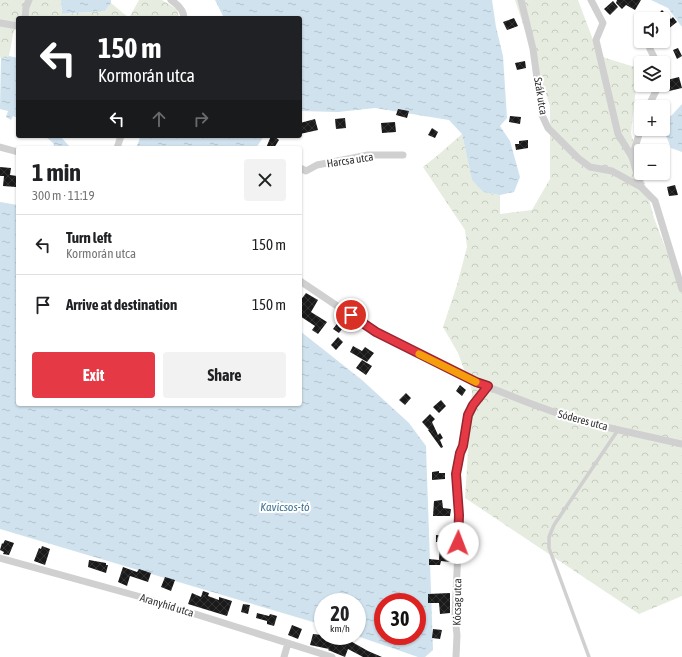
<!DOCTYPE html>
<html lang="en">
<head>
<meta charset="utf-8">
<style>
  :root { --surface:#fff; --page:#f2f2f2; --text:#202124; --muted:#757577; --line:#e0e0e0; --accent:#e63946 }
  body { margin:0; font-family:"Asap Condensed",sans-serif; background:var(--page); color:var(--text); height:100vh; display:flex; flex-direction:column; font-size:15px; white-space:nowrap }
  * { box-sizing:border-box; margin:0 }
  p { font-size:13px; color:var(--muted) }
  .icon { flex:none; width:22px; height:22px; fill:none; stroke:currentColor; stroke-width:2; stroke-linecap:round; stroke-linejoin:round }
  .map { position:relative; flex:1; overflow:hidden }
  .side { position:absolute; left:16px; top:146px; width:286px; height:260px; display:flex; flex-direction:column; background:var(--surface); border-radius:4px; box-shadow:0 1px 3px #0004 }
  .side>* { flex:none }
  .top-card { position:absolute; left:16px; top:16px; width:286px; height:122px; border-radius:4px; box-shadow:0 1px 3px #0004; background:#202124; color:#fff; overflow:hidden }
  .tools { position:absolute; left:634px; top:12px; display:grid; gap:8px }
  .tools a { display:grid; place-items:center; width:36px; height:36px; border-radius:4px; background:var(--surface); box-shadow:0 1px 3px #0004; font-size:20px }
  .speed { position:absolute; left:314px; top:593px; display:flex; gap:8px; font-size:20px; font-weight:700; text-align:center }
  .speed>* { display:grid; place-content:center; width:52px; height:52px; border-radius:50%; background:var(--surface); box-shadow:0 1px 3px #0004; line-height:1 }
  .speed small { font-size:10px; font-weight:400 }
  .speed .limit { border:6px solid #d22; background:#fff; color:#111 }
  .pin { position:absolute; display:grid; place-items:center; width:34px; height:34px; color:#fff; margin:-17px; border:2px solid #fff; border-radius:50%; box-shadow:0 1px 4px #0007 }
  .me { position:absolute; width:44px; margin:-22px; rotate:2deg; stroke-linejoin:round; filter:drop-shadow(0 0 3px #0008) }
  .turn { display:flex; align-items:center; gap:14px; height:84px; padding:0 16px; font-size:18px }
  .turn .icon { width:52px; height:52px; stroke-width:2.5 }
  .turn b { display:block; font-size:28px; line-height:34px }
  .lanes { display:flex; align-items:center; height:38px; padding:0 16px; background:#0003; justify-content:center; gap:20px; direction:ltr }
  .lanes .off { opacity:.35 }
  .round { display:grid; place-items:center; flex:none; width:42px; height:42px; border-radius:4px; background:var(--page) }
  .headline { display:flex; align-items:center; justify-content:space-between; height:68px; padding:0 16px }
  h1 { font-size:24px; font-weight:700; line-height:30px }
  .action { display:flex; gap:8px; margin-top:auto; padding:8px 16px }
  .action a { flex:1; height:46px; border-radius:4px; background:var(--accent); color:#fff; font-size:16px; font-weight:700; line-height:46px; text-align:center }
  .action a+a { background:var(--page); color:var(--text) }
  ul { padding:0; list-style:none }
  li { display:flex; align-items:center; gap:12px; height:60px; padding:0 16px; border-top:1px solid var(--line) }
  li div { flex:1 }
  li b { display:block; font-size:15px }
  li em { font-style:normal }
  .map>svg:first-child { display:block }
  .forest { fill:url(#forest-crowns) }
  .water { fill:url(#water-ripples); fill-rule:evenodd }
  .building { fill:url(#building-cross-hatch) }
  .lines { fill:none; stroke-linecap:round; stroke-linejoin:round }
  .lane { stroke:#d0d0d0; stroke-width:3.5 }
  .street { stroke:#d0d0d0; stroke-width:7 }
  .route-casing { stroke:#96252e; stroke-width:10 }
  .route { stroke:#e63946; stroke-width:7 }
  .slow { stroke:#f59e0b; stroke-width:7 }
  .labels { text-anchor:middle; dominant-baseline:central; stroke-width:4; stroke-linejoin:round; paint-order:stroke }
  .street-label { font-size:11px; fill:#333; stroke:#fff }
  .water-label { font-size:12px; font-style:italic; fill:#3f7597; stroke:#fff }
</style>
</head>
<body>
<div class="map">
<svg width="682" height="657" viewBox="0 0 682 657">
  <defs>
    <pattern id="forest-crowns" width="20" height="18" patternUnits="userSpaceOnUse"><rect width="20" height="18" fill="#e6ecdf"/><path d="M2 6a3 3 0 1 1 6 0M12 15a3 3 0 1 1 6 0" fill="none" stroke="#c6cbc0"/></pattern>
    <pattern id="water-ripples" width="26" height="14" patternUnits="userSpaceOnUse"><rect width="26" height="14" fill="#cfe2ee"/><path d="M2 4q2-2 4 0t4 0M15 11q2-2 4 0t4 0" fill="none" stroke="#b2c2cd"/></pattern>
    <pattern id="building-cross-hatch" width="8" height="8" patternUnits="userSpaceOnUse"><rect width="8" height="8" fill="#1a1a1a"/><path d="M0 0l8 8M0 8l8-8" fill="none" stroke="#333"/></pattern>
  </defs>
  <rect width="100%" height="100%" fill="#fff"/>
  <path class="forest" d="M0,0H61L62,14L105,11L111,3L129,18L139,0H162L177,9L179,18H18V28L14,30L9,56L6,59L1,56L0,59Z
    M515,0H578L599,56L638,68L631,133L654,218L682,291V596L639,614L465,498L472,391L458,353L443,327L457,285L467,247L465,230L423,167L438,155L462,134L472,179L483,192L500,195V214L532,210L550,179V106Z"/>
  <path class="water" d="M61,0H111V3L105,11L62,14Z
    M215,0H492L496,27L503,56L507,118L500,126L510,141L520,177L514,192L500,195L483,192L472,180L462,134L449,120L375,108L338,112L300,111V18H224Z
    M651,0H682V27L668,8Z
    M1,56L5,59L9,56L18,58V118L13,116L11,120L6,117L8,111L0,109Z
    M682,104V152L671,148L663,128V121L672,115Z
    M45,136H60L70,147L75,146L78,148H55L53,143Z
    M144,136H264L256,148H136L140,138Z
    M0,202L18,205V404H300V331L362,380L409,423L426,446L433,650L425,657H418L357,636V602H323V625L0,529ZM383,602H417V636H383Z"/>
  <path class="building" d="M617,0H641L635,10L626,5L622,9L616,3Z
    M613,1L618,7L610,15L604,9Z
    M662,10L671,19L673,17L677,22L668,29L663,23V19H653Z
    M514,18L518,26L507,30L503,22Z
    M678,48L682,56L677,59L673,50Z
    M525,61L526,68L517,70L515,63Z
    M679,77L682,88L665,92L663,81Z
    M398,109L409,111L407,118L396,115Z
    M510,116L521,117L520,124L509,122Z
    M345,118L346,128L336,129L335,119Z
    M315,119L318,130L300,134V123Z
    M395,122L396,132L382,133L381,123Z
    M432,128L438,132L435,138L428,135Z
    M271,136H274L279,140L274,148H266Z
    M528,140V148L516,150L515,144H519V141Z
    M0,167L11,168L10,175L17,176L16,187L3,186L4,176H0Z
    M675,185L678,195L669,196L667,187Z
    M306,293L318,300L311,312L327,322L318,334L312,330L315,326L300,316V301Z
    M339,321L345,325L339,333L333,329Z
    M338,337L343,342L336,350L331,345Z
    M353,346L362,351L365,347L374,353L367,362L350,352Z
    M362,360L372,366L366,375L356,368Z
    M460,385L466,390L462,396L456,391Z
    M406,393L411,398L405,405L399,400Z
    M441,400L446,406L439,413L433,407Z
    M430,414L435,419L432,422L438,435L440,433L443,438L440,440L443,447L441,448L428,430H429L422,422Z
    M439,471V473H445V479L432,480V472Z
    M442,500L443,508L451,509L450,516H433L434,501Z
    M436,535L448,536L447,553H450V562L441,561L440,565H429V559L439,560L440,542H436Z
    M5,540L14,543L9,555L3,554L4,552L0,550L2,543L3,544Z
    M42,546L50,549L45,565L34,561L39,548L41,549Z
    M89,560L106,563V565H108L106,573L88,567Z
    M123,567L137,572L139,569L151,573L148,582L130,576L127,586L118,582Z
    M165,577L175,580L171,591L161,587Z
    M203,591L209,593L208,596L219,600V597L232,601L227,616L188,604L192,593L201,597Z
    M450,593V613L440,614L439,603H428V594Z
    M243,604L250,605L248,614L241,612Z
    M257,613L269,616L270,614L277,616L274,626L267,624V621L256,618Z
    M292,625L302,629L298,639L288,635Z
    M433,629L442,630L440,639L432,638Z
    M313,634L332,636L344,640L345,638L368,651L382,657H363L348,649L345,657L328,650L329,649L310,645Z"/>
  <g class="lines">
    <path class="lane" d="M589,657L549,548V537L554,525L618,430"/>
    <path class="street" d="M171,0C177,4 184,11 184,18
      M521,0L533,49L542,115L548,128L578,158L590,167L612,171L641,187
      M591,0L603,23L596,40L618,134L632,157L641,187L655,201L682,289
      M25,18L26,7L29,0
      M0,23L18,26
      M650,49L657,63
      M648,107L659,85
      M0,147L18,152
      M117,148L121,136
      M632,157L641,128
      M300,168L306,171L317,165L368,155H403
      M300,281L376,332L476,382L529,403L579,421L682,444
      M0,558L141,597L332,657
      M284,657L288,643
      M456,657L457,635L455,616L459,528L456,474L460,453L463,445L468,415L473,405L488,386"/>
  </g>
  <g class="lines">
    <g class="route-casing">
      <path id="route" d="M351,315L376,332L476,382L488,386L473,405L468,415L463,446L460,453L456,474L459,515L458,543"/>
    </g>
    <use href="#route" class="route"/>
    <path class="slow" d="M419,354L476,382"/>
  </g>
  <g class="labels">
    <g class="street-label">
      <text transform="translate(541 96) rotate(81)">Szák utca</text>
      <text transform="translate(350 160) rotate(-9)">Harcsa utca</text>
      <text transform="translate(583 420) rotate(15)">Sóderes utca</text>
      <text transform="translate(457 602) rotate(-89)">Kócsag utca</text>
      <text transform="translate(167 605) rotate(17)">Aranyhíd utca</text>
    </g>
    <g class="water-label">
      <text x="285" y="507">Kavicsos-tó</text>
    </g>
  </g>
</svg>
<div class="tools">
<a><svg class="icon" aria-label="sound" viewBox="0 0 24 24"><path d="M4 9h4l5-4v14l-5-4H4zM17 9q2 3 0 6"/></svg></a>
<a><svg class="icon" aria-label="layers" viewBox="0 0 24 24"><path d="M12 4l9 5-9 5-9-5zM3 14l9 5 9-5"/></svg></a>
<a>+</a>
<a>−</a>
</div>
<div class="speed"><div>20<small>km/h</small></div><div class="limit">30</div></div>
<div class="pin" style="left:351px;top:315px;background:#d93025"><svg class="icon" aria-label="arrive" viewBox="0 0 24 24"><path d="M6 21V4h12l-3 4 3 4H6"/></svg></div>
<svg class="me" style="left:458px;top:543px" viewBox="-20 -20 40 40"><circle r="19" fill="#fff"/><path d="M0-13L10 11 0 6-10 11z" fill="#e63946"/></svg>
<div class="top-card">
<div class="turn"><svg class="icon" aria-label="left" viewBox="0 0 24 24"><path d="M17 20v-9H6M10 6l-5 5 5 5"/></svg><div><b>150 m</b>Kormorán utca</div></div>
<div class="lanes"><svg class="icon" aria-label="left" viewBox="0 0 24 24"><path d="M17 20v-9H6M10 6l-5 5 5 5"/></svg><svg class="icon off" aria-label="ahead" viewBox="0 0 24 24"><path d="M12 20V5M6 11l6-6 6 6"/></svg><svg class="icon off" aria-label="right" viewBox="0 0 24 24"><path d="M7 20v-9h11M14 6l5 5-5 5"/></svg></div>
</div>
<section class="side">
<div class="headline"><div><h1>1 min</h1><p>300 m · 11:19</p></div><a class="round"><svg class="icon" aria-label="close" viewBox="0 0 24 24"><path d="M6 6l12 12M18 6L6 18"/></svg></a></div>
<ul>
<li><svg class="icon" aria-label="left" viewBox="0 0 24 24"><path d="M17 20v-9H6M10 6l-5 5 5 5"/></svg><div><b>Turn left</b><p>Kormorán utca</p></div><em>150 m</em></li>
<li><svg class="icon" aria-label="arrive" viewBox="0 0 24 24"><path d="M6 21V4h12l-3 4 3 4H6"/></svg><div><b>Arrive at destination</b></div><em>150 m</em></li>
</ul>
<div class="action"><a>Exit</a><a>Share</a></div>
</section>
</div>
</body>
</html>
